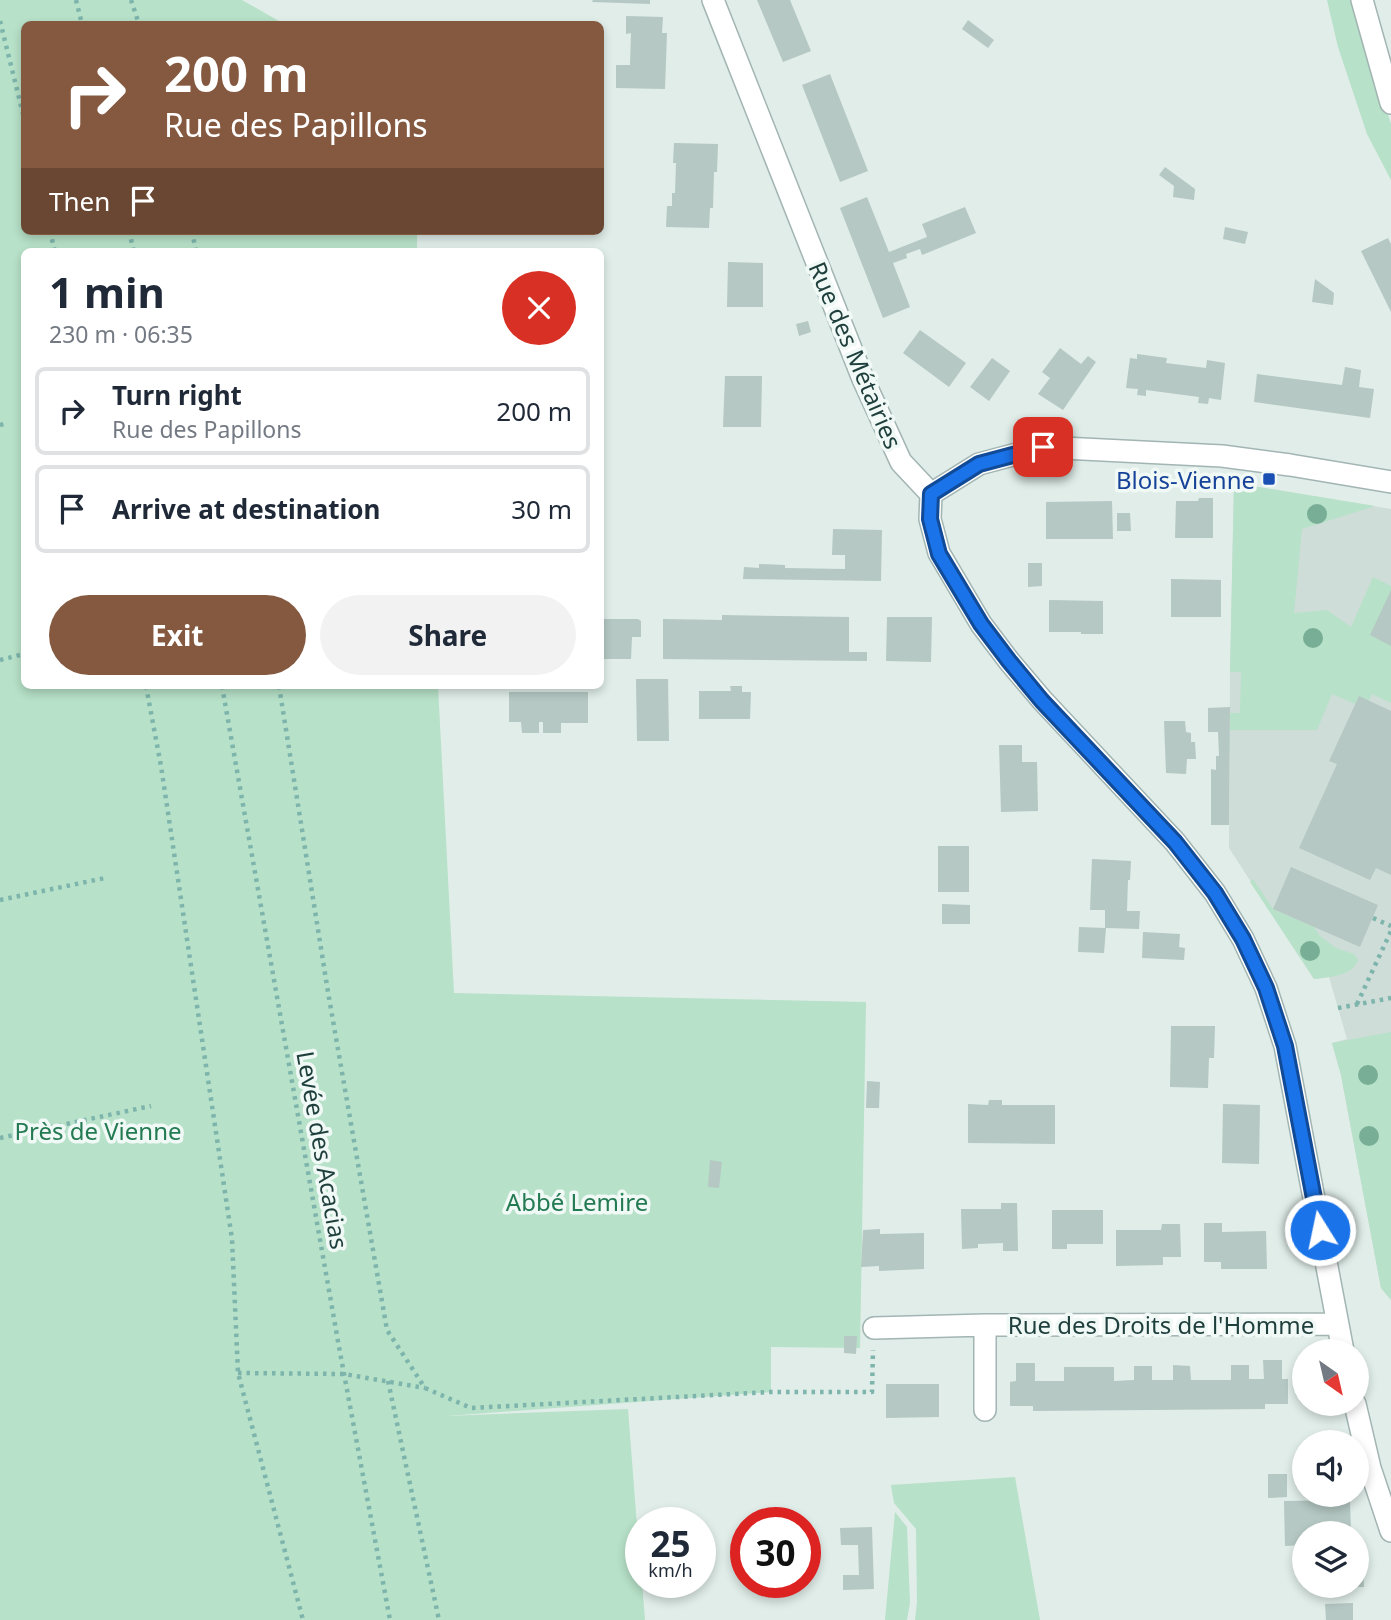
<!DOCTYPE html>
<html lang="en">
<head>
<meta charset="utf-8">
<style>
  :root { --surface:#fff; --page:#f2f2f3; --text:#1f2937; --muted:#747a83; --line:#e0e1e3; --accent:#845940 }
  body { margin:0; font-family:"Noto Sans",sans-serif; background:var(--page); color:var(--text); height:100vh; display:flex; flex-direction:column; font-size:26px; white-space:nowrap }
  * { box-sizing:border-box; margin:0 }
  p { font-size:23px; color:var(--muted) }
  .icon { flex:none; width:38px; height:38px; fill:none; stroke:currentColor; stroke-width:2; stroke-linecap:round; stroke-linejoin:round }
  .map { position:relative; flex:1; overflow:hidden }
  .panel { position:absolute; left:21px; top:248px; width:583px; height:441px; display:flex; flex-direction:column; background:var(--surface); border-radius:10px; box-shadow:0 4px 10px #0003 }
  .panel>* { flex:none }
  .banner { position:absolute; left:21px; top:21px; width:583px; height:214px; border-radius:10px; box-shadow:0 4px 10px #0003; background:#845940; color:#fff; overflow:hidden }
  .needle { width:46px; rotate:146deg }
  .buttons { position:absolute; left:1292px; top:1339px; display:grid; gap:14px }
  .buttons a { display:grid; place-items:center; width:77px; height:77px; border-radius:50%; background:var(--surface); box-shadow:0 4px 10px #0003; font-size:35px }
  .speed { position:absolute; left:625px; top:1507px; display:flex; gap:14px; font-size:35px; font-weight:700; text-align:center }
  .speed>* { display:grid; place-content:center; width:91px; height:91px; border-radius:50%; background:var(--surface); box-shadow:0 4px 10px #0003; line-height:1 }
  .speed small { font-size:18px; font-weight:400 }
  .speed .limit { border:10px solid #d22; background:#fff; color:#111 }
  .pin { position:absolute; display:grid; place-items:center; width:60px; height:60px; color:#fff; margin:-30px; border-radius:14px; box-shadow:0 4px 10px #0006 }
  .me { position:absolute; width:77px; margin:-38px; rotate:350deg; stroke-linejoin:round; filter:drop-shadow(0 0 5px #0008) }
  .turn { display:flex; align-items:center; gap:24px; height:147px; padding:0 28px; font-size:32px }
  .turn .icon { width:91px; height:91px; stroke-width:2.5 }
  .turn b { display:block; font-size:49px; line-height:60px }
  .then { display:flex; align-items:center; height:66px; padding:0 28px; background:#0003; gap:14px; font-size:26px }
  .round { display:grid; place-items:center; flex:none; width:74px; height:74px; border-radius:37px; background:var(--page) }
  .overview { display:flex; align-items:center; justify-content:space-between; height:119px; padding:0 28px }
  h1 { font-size:42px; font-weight:700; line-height:52px }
  .action { display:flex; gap:14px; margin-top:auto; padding:14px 28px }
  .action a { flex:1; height:80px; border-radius:42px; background:var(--accent); color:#fff; font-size:28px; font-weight:700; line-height:80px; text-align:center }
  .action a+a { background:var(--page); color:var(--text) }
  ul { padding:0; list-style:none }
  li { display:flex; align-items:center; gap:21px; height:88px; margin:0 14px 10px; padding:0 14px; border:4px solid var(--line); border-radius:10px }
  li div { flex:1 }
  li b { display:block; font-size:26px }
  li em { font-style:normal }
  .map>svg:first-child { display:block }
  .built { fill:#ceddd8 }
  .green { fill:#b7e1c8 }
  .building { fill:#b5c8c3 }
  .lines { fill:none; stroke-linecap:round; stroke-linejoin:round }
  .street-casing { stroke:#a2b5b2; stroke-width:24 }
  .path { stroke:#7db4ab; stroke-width:4.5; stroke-dasharray:3.5 5; stroke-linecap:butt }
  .street { stroke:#fff; stroke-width:21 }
  .tree { fill:#79ae96 }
  .route-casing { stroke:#114b97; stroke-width:18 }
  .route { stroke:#1a73e8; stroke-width:12 }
  .transit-dot { fill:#1a4fb4; stroke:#f1f9f6; stroke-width:2.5 }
  .labels { text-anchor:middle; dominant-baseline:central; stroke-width:7; stroke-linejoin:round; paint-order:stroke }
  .street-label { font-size:24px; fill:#1f3f3c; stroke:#f1f9f6 }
  .transit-label { font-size:24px; fill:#164399; stroke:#f1f9f6; text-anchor:end }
  .park-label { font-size:24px; fill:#247b53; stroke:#f1f9f6 }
</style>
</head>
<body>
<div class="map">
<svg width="1391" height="1620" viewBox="0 0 1391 1620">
  <rect width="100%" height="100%" fill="#e0ede9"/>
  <path class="built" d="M1234,483L1391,509V1300L1381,1288L1341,1075L1332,1043L1347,1039L1329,977L1314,979L1229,848L1230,672Z"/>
  <path class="green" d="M0,0H242L284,24H24V231H417V252H24V686H438L454,993L866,1002L860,1348L771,1347V1392L446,1416L628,1409L640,1565V1582H642L645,1620H0Z
    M1327,0H1356L1384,103L1391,124V180L1367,134L1338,47Z
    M1234,483L1375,506L1302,529L1294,613L1327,610L1351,627L1373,577L1391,586V703L1372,694L1369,701L1359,697L1355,704L1332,694L1317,730H1230V713H1240L1241,672H1230Z
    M1253,879L1273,909L1314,927L1320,936L1336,948L1354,954L1358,960C1353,976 1329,977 1314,979L1250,882Z
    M1391,1032V1300L1381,1288L1341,1075L1332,1043Z
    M1015,1477L1040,1620H915L917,1602L916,1529L894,1503L891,1485Z
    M895,1512L907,1527L910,1603L907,1620H885Z"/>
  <path class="building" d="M593,0H650V4L592,2Z
    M757,0H790L811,51L783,62Z
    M626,16L663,17L662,33H667L665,89L616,88V65H630L631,33L626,34Z
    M968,20L994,40L988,48L962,29Z
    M830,74L868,171L840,182L802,85Z
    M674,143L718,144L717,172H714L713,208H710L709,228L666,227L667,206H672V193H675L676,163H673Z
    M1165,167L1195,189L1194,200L1173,197L1174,186L1159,175Z
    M867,197L889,252L927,237L922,224L965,207L976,233L922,255L920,249L906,254L907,258L893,263L910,307L883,318L840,208Z
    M1225,227L1248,232L1245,244L1223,239Z
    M1388,238L1391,244V312L1361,251Z
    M728,262L763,263V307H727Z
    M1315,279L1334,293L1333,305L1312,302Z
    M808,321L811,332L799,336L796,324Z
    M920,330L966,363L949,387L903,353Z
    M1060,348L1081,364L1088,356L1096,362L1063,410L1038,394L1050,378L1042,372Z
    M1137,354L1167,358L1166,363L1206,368L1207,360L1225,363L1221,400L1209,398L1208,404L1198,403L1199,397L1146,390V396L1137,395L1138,389L1126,388L1130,358L1137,359Z
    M992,358L1010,371L989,401L970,387Z
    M1345,367L1361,370L1359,387L1374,389L1370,418L1254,402L1257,374L1342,385Z
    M725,376H762L761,427H723Z
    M1199,498H1213V538H1175L1176,501H1198Z
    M1112,501L1113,539H1046V502Z
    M1117,513H1130L1131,531H1117Z
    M833,529L882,530L881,581L743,579L744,567L759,568V564L785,565V568L845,569V555H832Z
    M1028,563H1042V586L1028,587Z
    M1171,579L1221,580V617H1171Z
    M1391,590V646L1370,635Z
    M1049,600L1103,601V634H1081V632H1049Z
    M722,615L849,617V652H867V661L663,659V619L722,620Z
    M887,617H932L931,662L886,661Z
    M600,619H638L641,621V637H632L631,659H600Z
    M636,679H668L669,741H637Z
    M730,686H742V692H751L750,719H699V691H731Z
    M509,692H588V723H561V733H543V722H539V733H522L521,722H509Z
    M1359,696L1391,711V875L1376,868L1370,880L1299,848L1337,764L1329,761Z
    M1230,707L1229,825H1211V769L1216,770V756H1219L1218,732H1208V708Z
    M1164,721H1185L1186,732L1191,733V742H1195L1196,759H1187L1186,774L1166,773Z
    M999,745H1022V762H1037L1038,811L1001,812Z
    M938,846H969V892H938Z
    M1092,859L1131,861L1130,880H1128L1127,911H1140L1139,929L1106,928L1104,953L1078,952L1079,927L1105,928V910H1090Z
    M1291,867L1378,905L1360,947L1273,909Z
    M942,904L970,905V924H942Z
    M1143,932L1180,934L1179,947L1185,948L1184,960L1142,958Z
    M1171,1026H1215L1214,1058H1209L1208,1088L1170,1087Z
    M867,1081L880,1082L879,1108H866Z
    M989,1100H1002V1105H1055V1144L968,1143V1104L988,1105Z
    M1223,1104L1260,1105L1259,1164L1222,1163Z
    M710,1160L722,1162L719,1188L708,1187Z
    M1001,1203H1017L1018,1251H1003V1243L978,1244V1248L962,1249L961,1209H1001Z
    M1052,1210H1103V1244H1067V1249H1052Z
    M1204,1223H1222V1232L1266,1231L1267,1269H1221V1262H1204Z
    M1162,1224H1180L1181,1257H1163V1265L1116,1266V1230H1161Z
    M880,1229V1234L924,1233V1269L879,1271V1266L861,1267L863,1230Z
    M844,1336H857L856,1354L844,1353Z
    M1263,1360H1282V1379H1288V1404H1265V1409L1033,1411V1406H1010V1382L1016,1381V1363H1035V1381H1064V1367H1114V1381L1134,1380V1366H1152V1380H1173V1365L1190,1366L1191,1380H1231V1365H1249V1379H1264Z
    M886,1384H939V1417L886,1418Z
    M1268,1474H1287V1497L1268,1498Z
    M1350,1500L1351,1533H1304V1545L1285,1546L1284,1501Z
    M872,1527L874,1589L843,1590V1575H859L858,1545H841L840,1528Z
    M1356,1561H1363L1364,1587H1356Z
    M1353,1603V1620H1326L1325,1604Z"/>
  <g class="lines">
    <g class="street-casing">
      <path id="street" d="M713,0L863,379L901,462L931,494L930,519L939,553L981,624L1009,661L1042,700L1175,842L1215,893L1243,939L1266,988L1285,1046L1343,1351
        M1362,0L1391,103
        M931,494L979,464L1043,447L1222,456L1290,465L1391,482
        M985,1325V1410
        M874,1328L985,1325L1337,1324
        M1355,1404L1370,1468L1391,1531"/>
    </g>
    <path class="path" d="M76,0L82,24
      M131,0L139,24
      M0,21L24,118
      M50,231L55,252
      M129,231L134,252
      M192,231L196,252
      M0,425L8,423
      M0,660L24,654
      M146,686L161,766L232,1239L238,1373L303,1620
      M222,686L339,1347L390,1620
      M279,686L328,992L387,1330L425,1388L471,1408L771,1392H872L873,1350
      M0,900L105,878
      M1373,918L1391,926
      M1357,1004L1391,931
      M1338,1008L1391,998
      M0,1138L151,1106
      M238,1373L344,1374L425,1388
      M388,1381L439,1620"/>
    <use href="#street" class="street"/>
  </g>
  <g class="tree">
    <circle cx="1317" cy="514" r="10"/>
    <circle cx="1313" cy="638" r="10"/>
    <circle cx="1310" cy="951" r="10"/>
    <circle cx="1368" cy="1075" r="10"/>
    <circle cx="1369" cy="1136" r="10"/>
  </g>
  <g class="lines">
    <g class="route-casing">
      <path id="route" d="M1043,447L979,464L931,494L930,519L939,554L981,624L1009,661L1042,701L1175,842L1215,893L1243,939L1266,988L1285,1046L1320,1230"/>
    </g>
    <use href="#route" class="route"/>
  </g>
  <rect class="transit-dot" x="1262" y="472" width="14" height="14" rx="3.5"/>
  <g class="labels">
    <g class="street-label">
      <text transform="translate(856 355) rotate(67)">Rue des Métairies</text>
      <text transform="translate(323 1150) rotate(80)">Levée des Acacias</text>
      <text x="1161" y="1324">Rue des Droits de l'Homme</text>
    </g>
    <g class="transit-label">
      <text x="1255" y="479">Blois-Vienne</text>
    </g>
    <g class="park-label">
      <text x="98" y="1130">Près de Vienne</text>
      <text x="577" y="1201">Abbé Lemire</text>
    </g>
  </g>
</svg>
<div class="buttons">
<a><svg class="needle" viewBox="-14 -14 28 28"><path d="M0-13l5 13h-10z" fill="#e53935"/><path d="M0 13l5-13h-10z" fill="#747a83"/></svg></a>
<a><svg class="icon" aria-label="sound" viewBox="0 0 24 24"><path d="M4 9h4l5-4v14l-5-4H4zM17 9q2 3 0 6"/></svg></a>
<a><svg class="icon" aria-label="layers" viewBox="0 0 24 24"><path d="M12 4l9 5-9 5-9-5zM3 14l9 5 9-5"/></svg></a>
</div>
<div class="speed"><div>25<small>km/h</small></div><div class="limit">30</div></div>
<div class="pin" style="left:1043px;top:447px;background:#d93025"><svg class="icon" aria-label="arrive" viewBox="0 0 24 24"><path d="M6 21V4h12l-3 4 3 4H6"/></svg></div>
<svg class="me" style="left:1320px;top:1230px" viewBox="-20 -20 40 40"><circle r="17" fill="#1a73e8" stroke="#fff" stroke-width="3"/><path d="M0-11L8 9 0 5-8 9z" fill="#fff"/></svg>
<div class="banner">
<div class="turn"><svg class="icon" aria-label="right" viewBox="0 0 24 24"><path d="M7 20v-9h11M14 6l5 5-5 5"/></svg><div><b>200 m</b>Rue des Papillons</div></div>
<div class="then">Then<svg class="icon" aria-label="arrive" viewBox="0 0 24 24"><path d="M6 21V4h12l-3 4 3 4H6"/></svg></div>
</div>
<section class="panel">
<div class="overview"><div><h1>1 min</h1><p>230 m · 06:35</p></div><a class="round" style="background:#d93025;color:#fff"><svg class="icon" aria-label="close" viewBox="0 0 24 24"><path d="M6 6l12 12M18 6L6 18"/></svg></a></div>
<ul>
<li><svg class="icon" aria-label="right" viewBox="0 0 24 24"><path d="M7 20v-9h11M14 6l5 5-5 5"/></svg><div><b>Turn right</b><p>Rue des Papillons</p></div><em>200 m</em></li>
<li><svg class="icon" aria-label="arrive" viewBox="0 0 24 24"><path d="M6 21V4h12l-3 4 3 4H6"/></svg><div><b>Arrive at destination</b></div><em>30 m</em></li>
</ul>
<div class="action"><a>Exit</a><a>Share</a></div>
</section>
</div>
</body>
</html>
